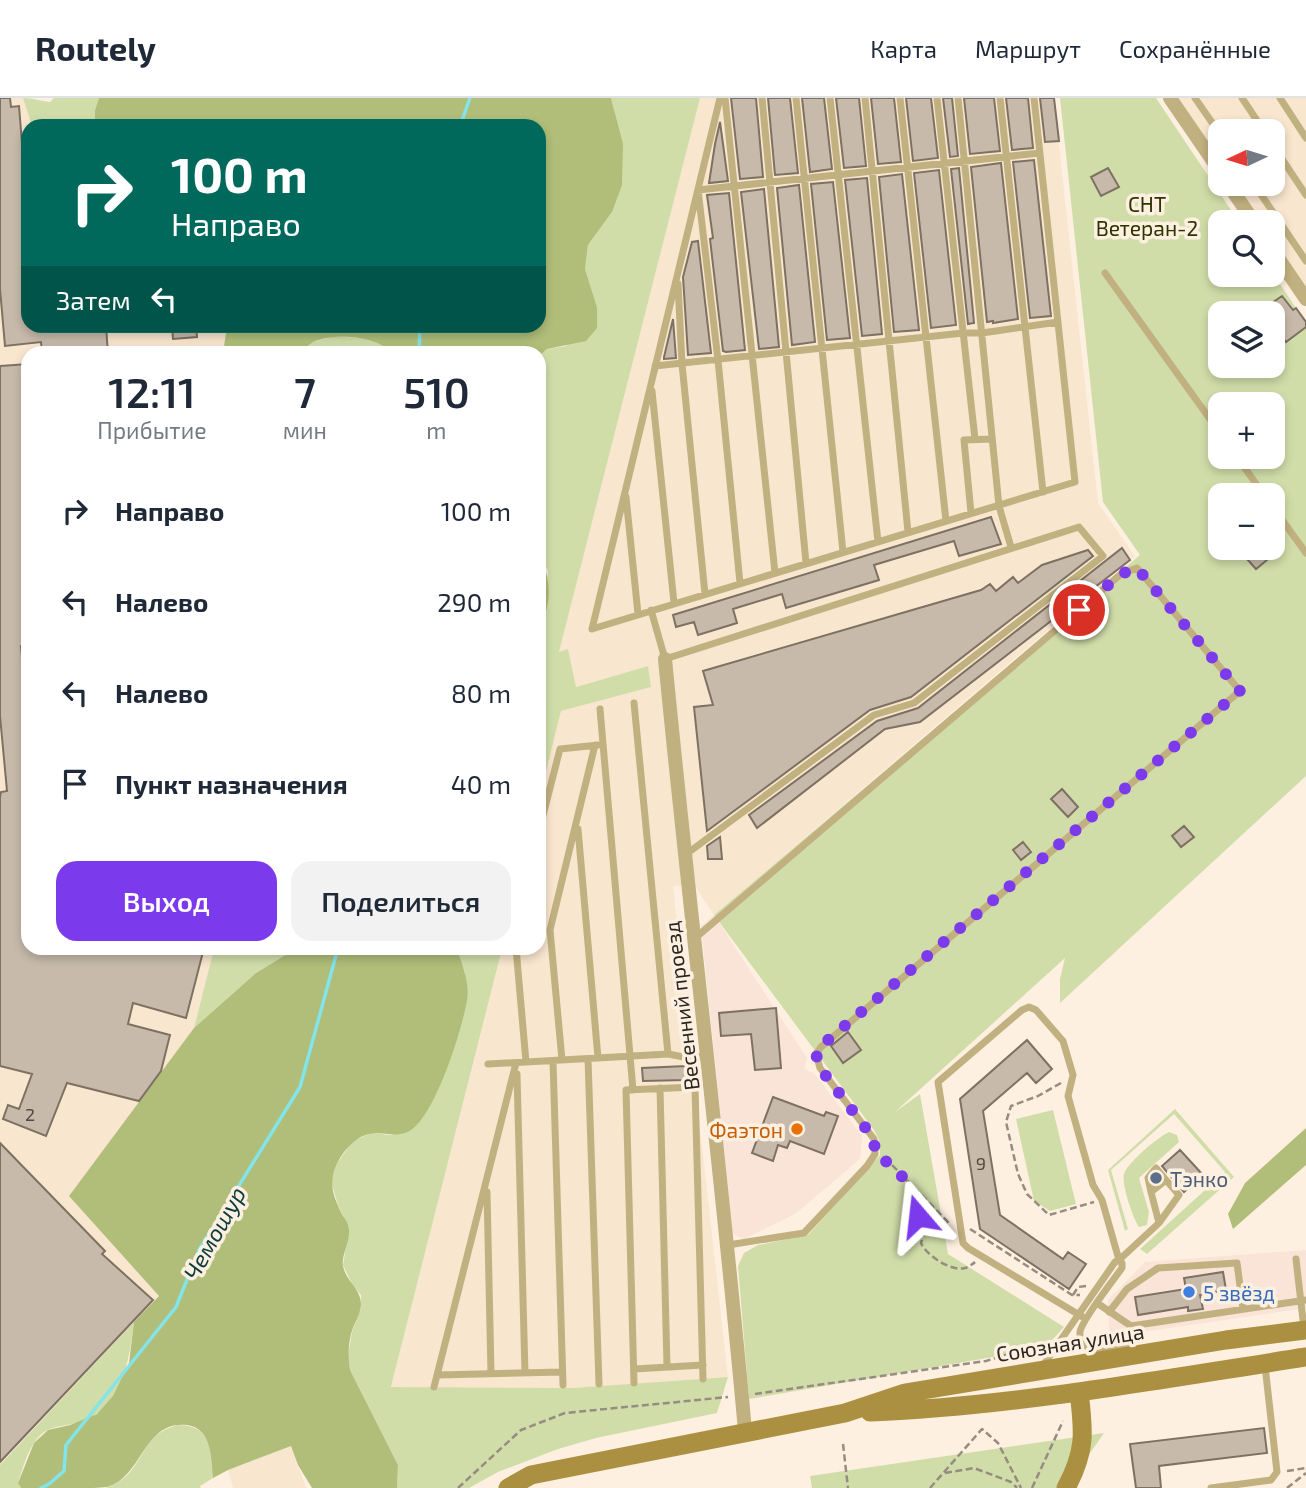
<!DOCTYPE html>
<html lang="ru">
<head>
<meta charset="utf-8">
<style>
  :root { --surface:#fff; --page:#f2f2f3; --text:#1f2937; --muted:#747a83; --line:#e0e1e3; --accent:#7c3aed }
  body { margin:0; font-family:"Exo 2",sans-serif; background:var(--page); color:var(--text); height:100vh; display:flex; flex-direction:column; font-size:26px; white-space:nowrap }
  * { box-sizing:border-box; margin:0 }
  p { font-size:23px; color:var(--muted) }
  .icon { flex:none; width:38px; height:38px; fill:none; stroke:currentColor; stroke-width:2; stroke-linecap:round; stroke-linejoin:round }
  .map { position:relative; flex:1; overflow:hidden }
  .sheet { position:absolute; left:21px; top:248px; width:525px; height:609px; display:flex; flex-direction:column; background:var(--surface); border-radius:21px; box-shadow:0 4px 10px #0003 }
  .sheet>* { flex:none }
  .banner { position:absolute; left:21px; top:21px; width:525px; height:214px; border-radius:21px; box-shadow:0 4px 10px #0003; background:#00695c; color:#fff; overflow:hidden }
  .needle { width:46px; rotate:266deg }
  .buttons { position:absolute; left:1208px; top:21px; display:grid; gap:14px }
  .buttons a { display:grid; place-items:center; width:77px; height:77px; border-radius:14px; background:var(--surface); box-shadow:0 4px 10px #0003; font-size:35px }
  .pin { position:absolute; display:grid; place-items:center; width:60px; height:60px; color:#fff; margin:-30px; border:4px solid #fff; border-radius:50%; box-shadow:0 2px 7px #0007 }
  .me { position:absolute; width:77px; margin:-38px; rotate:343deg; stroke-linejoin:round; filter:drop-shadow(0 0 5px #0008) }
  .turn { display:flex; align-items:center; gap:24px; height:147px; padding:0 35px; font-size:32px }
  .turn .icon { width:91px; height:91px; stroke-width:2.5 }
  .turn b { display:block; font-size:49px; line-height:60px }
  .then { display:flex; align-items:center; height:66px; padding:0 35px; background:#0003; gap:14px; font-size:26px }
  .eta { display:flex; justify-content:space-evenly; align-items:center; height:119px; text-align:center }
  .eta b { font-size:42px; font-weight:600; line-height:49px }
  .cta { display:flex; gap:14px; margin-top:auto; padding:14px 35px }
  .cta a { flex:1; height:80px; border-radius:21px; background:var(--accent); color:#fff; font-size:28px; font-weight:600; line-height:80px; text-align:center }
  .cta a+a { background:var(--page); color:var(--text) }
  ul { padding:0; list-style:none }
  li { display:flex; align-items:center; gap:21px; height:91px; padding:0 35px }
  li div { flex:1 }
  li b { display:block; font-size:26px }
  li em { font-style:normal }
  header { display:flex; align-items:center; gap:42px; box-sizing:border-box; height:98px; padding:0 35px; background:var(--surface); border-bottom:2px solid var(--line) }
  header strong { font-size:33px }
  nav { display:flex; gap:38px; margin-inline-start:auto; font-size:24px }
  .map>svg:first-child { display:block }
  .commercial { fill:#fae3d7 }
  .built { fill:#f9e6cf }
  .green { fill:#d1dda9; fill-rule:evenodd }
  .forest { fill:#b0be79 }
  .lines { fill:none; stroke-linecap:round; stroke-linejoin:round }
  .stream { stroke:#83e4e9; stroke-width:3.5 }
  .building { fill:#c7baaa; stroke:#7d7162; stroke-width:2 }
  .path { stroke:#968c81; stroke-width:2.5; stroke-dasharray:7 3.5; stroke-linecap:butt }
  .lane { stroke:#c2b180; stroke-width:7 }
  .street { stroke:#c2b180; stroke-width:14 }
  .secondary { stroke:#ab9041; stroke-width:19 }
  .route { stroke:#7c3aed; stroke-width:12; stroke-dasharray:0 21.6 }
  .food-dot { fill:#e8710a; stroke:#fef0e0; stroke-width:2.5 }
  .service-dot { fill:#5c6f8a; stroke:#fef0e0; stroke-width:2.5 }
  .shop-dot { fill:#3f7fe0; stroke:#fef0e0; stroke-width:2.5 }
  .labels { text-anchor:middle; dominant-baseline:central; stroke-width:7; stroke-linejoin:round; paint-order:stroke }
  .number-label { font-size:18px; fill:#524b42 }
  .park-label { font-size:21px; fill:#2d3400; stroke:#fef0e0 }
  .street-label { font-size:21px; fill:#2b2620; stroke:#fef0e0 }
  .food-label { font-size:21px; fill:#c56008; stroke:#fef0e0; text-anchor:end }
  .service-label { font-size:21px; fill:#4e5e75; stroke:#fef0e0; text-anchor:start }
  .shop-label { font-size:21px; fill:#366cbe; stroke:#fef0e0; text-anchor:start }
  .water-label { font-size:23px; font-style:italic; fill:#0c3b3e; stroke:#fef0e0 }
</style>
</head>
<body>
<header>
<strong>Routely</strong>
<nav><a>Карта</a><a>Маршрут</a><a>Сохранённые</a></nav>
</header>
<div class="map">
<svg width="1306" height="1390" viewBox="0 0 1306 1390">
  <rect width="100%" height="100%" fill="#fef0e0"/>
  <path class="commercial" d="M714,817L807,960L804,971L814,975L862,1038L860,1061L795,1116L744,1141L733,1136L701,828Z
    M1306,1152V1210L1109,1239L1108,1202L1145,1164Z"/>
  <path class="built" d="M0,0H23L32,28H28V228H227L223,255L28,256V850L214,851L194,930L69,1098L159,1198L0,1367Z
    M700,0H1054L1098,405L1135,458L714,817L694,787L673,788L728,1279L572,1290H391L502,851L539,850V702L561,613L651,589L648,568L576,589L568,552L559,554Z
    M1177,0H1306V188L1272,139V124H1262L1236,86H1272V33H1220V62Z
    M291,1348L306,1390H233L228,1372Z"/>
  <path class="green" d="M23,0C34,0 40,3 50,4L54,0H99L95,12V28H32Z
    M611,0H700L559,554L568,551L576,589L648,568L651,589L561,613L539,702V531L545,519L548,473L539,454V258L547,251L566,248L597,209L585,171L588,147L612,114L614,11Z
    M1060,0H1156L1239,124H1220V177H1272V174L1306,225V678L1060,905V881L1065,860L895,1014L920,996L948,1156L1064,1229L1045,1250L749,1301L738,1168L744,1155L758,1147L808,1137L880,1057L879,1042L874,1032L714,817L1140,457L1103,404ZM1220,215H1272V268H1220ZM1220,306H1272V359H1220ZM1220,397H1272V450H1220Z
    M332,239C351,239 379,238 391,255L302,256L311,244Z
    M214,851H291L287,856L256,875L194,930Z
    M457,851H502L391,1289L572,1290L728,1279L717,1315L596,1340L558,1351L498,1374L469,1390H397L398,1367L350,1272L348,1258L352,1234L361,1210V1197L352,1186L343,1167L349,1130L338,1107L331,1083L337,1065L353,1043L371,1035L391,1037L422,1020L437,994L447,969L465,875Z
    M1175,1011L1234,1079L1147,1156L1140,1151L1225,1074L1174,1016L1111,1072L1128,1131L1125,1133L1108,1072Z
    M1053,1012L1076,1106L1050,1113L1034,1103L1016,1021Z
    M1169,1034L1177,1037L1179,1044L1139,1080L1149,1114L1147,1127L1139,1129C1133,1121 1121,1085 1124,1076C1127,1065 1158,1039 1169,1034Z
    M134,1224C130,1255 125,1297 96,1316C83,1326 65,1326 50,1331C31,1338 24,1367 18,1385L21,1390H0V1367Z
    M178,1327C212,1327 210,1353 213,1380L200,1388L201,1390H106C115,1386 124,1382 130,1374C148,1352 147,1335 178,1327Z
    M1104,1335L1066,1390H812L810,1378Z"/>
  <path class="forest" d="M99,0H611L623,46L622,87L612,114L588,147L585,171L597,209V230L586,243L547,251L539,258V256L391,255C378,237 333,235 313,244C309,246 305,251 302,255H223L227,228H539V28H95V12Z
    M539,454C551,481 553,504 539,531Z
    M291,851H457C462,866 470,885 467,902C462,932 436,1015 411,1032C398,1041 383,1033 369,1036C355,1039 342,1054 336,1068C328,1087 334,1100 343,1118C346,1122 349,1127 349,1132C350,1144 341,1158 343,1168C346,1183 361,1191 361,1206C361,1216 354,1225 351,1236C348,1248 348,1260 350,1272L398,1367L397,1390H312L298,1367L291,1348L228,1372L213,1380C211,1361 212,1330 187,1327C143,1322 143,1379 107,1389C99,1390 88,1390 80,1390C60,1390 41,1390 21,1390L18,1385L34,1345L48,1332L70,1327L97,1316L113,1298L129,1265L134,1224L159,1198L69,1098L194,930L256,875L287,856Z
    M1306,1030V1067L1233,1131L1228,1116L1245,1085Z"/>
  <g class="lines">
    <path class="stream" d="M460,28L470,0
      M419,256L420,228
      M41,1390L49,1386L64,1373L66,1347L176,1209L199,1152L300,989L338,850"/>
  </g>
  <path class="building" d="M0,0H10L11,9L19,8L22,45H27L28,228H54V234L85,232L84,228H106L108,256H96V249L42,254L41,244L5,248L0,191Z
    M731,0H756L763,79L740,81Z
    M768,0H790L798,75L775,77Z
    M802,0H824L832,71L810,74Z
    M836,0H859L866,68L844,70Z
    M871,0H894L901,64L878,66Z
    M906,0H931L938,60L913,63Z
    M943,0H952L958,58L950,59Z
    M964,0H994L1000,53L970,56Z
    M1006,0H1028L1033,50L1012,52Z
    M1040,0H1054L1059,43L1045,44Z
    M720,24L728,83L709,85L715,46Z
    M1034,62L1051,218L1030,220L1013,64Z
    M1001,65L1018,221L993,225V223L987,224L971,69Z
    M959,70L974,225L968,226L951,71Z
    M1108,70L1119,89L1101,98L1091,79Z
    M939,72L956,227L931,230L914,75Z
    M902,76L919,232L894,234L879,79Z
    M867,80L882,236L862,238L845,82Z
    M833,84L850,240L827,242L811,86Z
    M799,87L815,244L792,247L777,90Z
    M764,91L779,249L759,251L741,94Z
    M729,95L745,252L726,254L723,253L710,141L713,140L707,97Z
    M698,143L711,255L688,257L683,179L692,144Z
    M1282,198L1293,212L1296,210L1306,224V229L1286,244L1272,225V215H1266L1263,211Z
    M673,221L676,260L664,261V259Z
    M172,228H196L197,239L173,241Z
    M28,266V548H21L28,630V850H204L186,920L133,905L128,926L170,937L161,973L139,1003L67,985L46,1038L3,1021L8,1007L19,1011L32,976L0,968V699L1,694L7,693L0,618V268Z
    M991,419L1001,446L959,458L954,443L874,467L879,482L786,510L782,496L733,511L737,525L698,537L694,524L676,529L673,517Z
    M1122,450L1130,462L920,624L885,631L757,730L749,717L877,623L918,610Z
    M1088,452L1093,458L911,599L870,612L707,733L694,609L713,607L703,573L981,492L990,486L996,493L1013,479L1018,485L1042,467Z
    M1258,452L1267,462L1256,471L1247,461Z
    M1062,691L1078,709L1068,719L1051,701Z
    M1184,728L1194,739L1181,749L1172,738Z
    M720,739L722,761H708L707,748Z
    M1023,744L1031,754L1021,762L1013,752Z
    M776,910L781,970L755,972L751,936L721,938L719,915Z
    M848,934L861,952L843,965L831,948Z
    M1027,942L1052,971L1036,985L1027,975L983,1013L1000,1117L1063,1161L1068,1154L1086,1166L1069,1191L980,1131L960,1001Z
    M686,968V982L643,983L642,970Z
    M773,999L824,1018L826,1014L838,1018L824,1056L790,1043L787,1050L778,1047L773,1063L752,1055Z
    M0,1045L105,1153L102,1156L153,1202L0,1364Z
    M1180,1052L1203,1077L1184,1094L1162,1068Z
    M1223,1174L1226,1192L1200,1197L1203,1211L1188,1213V1209L1138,1217L1135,1199L1186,1191L1184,1180Z
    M1264,1330L1267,1355L1159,1368L1161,1390H1136L1130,1346Z"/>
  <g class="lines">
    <path class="path" d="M1061,985L1038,998L1011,1008L1006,1024L1018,1076L1027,1096L1049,1117L1094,1104
      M883,1062L892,1067L949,1125
      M907,1083L918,1118L924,1125V1135L921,1145C926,1157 951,1174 965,1170C967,1170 974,1165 975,1164
      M970,1131L1072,1197H1080
      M1073,1197L1078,1189L1086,1188
      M755,1296L986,1263L1048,1244
      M843,1346L848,1390
      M1287,1373L1306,1370
      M945,1375L974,1370L1011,1384L1017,1390
      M458,1390L521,1332L565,1315L728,1299
      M930,1390L982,1331L998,1345L1021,1390
      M1032,1390L1063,1323
      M1287,1390L1306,1375"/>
    <path class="lane" d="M725,0L775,475
      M762,0L806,465
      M796,0L843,454
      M830,0L878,444
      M865,0L908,434
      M900,0L946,423
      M937,0L975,341
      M958,0L999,408L1011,449
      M1000,0L1043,394
      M1195,0L1220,36
      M1242,0L1264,33
      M1280,0L1306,40
      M1272,46L1306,97
      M1254,86L1306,163
      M1105,175L1220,335
      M678,186L682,266L705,496
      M655,268L963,235H982L1058,224
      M652,293L674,505
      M1237,359L1264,397
      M626,399L638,516
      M1272,408L1306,455
      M971,415L964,342L992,341
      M740,485L718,262L698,92L1040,55
      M651,512L665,561L1079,429L1103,458L914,605L874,617L685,757
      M592,531L1075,384L1034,0
      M592,531L720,0
      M634,605L668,956
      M600,611L633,992
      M578,731L598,960
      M539,733L560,651L598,647
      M694,841L1121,476L1137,470L1240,593L821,949L816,956L820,970L874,1041L875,1056L867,1068L804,1135L728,1147
      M516,850L526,964
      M588,961L599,1286
      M562,962L550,832L595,647
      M553,963L563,1287
      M488,966L668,956L689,960L708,958
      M517,976L525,1275
      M660,990L667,1269
      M487,1094L491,1275
      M1151,1094L1148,1080L1156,1070L1166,1082
      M1296,1161L1304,1231
      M1097,1205L1131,1228L1306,1202
      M1109,1214L1127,1191L1158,1170L1237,1165L1243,1211
      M1086,1221L968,1150L963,1145L938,984L1022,912L1029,909L1036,912L1063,943L1073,977L1068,998L1093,1087L1102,1102L1119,1162L1159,1125L1151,1094L1166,1082L1179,1097L1159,1125
      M1042,1269L1115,1164L1119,1162L1122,1165V1170C1114,1181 1081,1223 1080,1234C1079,1243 1085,1248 1091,1252L1128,1249
      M634,1271L703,1267
      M438,1277L562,1274
      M634,1285L626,992L695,989L703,1281
      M434,1289L516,965
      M1211,1390L1271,1382L1277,1374L1265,1268"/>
    <path class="street" d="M1170,0L1220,73
      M1228,86L1254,124
      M1272,151L1306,201
      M665,561C690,819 722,1075 745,1333"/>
    <path class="secondary" d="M870,1314C1016,1308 1162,1281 1306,1259
      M508,1390L531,1377L845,1315L905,1295L1226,1242L1306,1232
      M1066,1390C1086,1353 1084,1334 1079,1294"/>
  </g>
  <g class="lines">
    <path class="route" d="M918,1118C908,1084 906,1076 875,1056L874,1041L820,970L816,956L821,948L1240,593L1137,470L1121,476L1079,512"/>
  </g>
  <circle class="food-dot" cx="797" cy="1031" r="7"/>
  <circle class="service-dot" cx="1156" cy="1080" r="7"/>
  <circle class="shop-dot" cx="1189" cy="1194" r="7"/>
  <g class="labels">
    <g class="number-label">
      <text x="30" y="1016">2</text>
      <text x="981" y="1065">9</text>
    </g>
    <g class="park-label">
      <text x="1147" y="105">СНТ<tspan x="1147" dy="24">Ветеран-2</tspan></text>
    </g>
    <g class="street-label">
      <text transform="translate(681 908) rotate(-97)">Весенний проезд</text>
      <text transform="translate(1070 1244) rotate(-9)">Союзная улица</text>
    </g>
    <g class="food-label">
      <text x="783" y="1031">Фаэтон</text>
    </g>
    <g class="service-label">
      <text x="1170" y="1080">Тэнко</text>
    </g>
    <g class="shop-label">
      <text x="1203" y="1194">5 звёзд</text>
    </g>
    <g class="water-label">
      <text transform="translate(214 1135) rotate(-61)">Чемошур</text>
    </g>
  </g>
</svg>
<div class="buttons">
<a><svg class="needle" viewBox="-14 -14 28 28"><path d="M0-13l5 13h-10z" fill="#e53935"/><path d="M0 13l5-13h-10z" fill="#747a83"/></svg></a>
<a><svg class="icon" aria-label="search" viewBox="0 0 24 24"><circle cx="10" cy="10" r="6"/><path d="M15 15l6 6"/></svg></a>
<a><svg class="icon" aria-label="layers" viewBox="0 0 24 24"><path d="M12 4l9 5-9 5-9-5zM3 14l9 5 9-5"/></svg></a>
<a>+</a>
<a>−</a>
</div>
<div class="pin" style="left:1079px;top:512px;background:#d93025"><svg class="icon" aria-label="arrive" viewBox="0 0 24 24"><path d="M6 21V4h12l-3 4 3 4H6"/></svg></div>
<svg class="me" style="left:918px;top:1118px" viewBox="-20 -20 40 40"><path d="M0-17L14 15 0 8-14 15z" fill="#7c3aed" stroke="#fff" stroke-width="4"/></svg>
<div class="banner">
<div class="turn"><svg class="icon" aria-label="right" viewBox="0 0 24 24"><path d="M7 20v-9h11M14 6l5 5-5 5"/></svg><div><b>100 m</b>Направо</div></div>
<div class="then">Затем<svg class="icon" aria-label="left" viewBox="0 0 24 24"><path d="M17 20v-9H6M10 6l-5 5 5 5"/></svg></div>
</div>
<section class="sheet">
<div class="eta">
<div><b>12:11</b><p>Прибытие</p></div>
<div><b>7</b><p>мин</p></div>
<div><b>510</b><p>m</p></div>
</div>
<ul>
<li><svg class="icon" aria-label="right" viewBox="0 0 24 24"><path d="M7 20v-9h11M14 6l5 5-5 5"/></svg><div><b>Направо</b></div><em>100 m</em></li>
<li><svg class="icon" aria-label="left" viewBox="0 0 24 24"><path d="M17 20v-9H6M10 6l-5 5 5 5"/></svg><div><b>Налево</b></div><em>290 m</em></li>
<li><svg class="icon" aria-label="left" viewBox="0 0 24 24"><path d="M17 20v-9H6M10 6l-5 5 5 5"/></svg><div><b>Налево</b></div><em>80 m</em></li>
<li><svg class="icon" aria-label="arrive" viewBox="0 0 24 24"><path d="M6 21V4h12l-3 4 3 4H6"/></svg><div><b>Пункт назначения</b></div><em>40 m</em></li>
</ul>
<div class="cta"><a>Выход</a><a>Поделиться</a></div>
</section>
</div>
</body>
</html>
